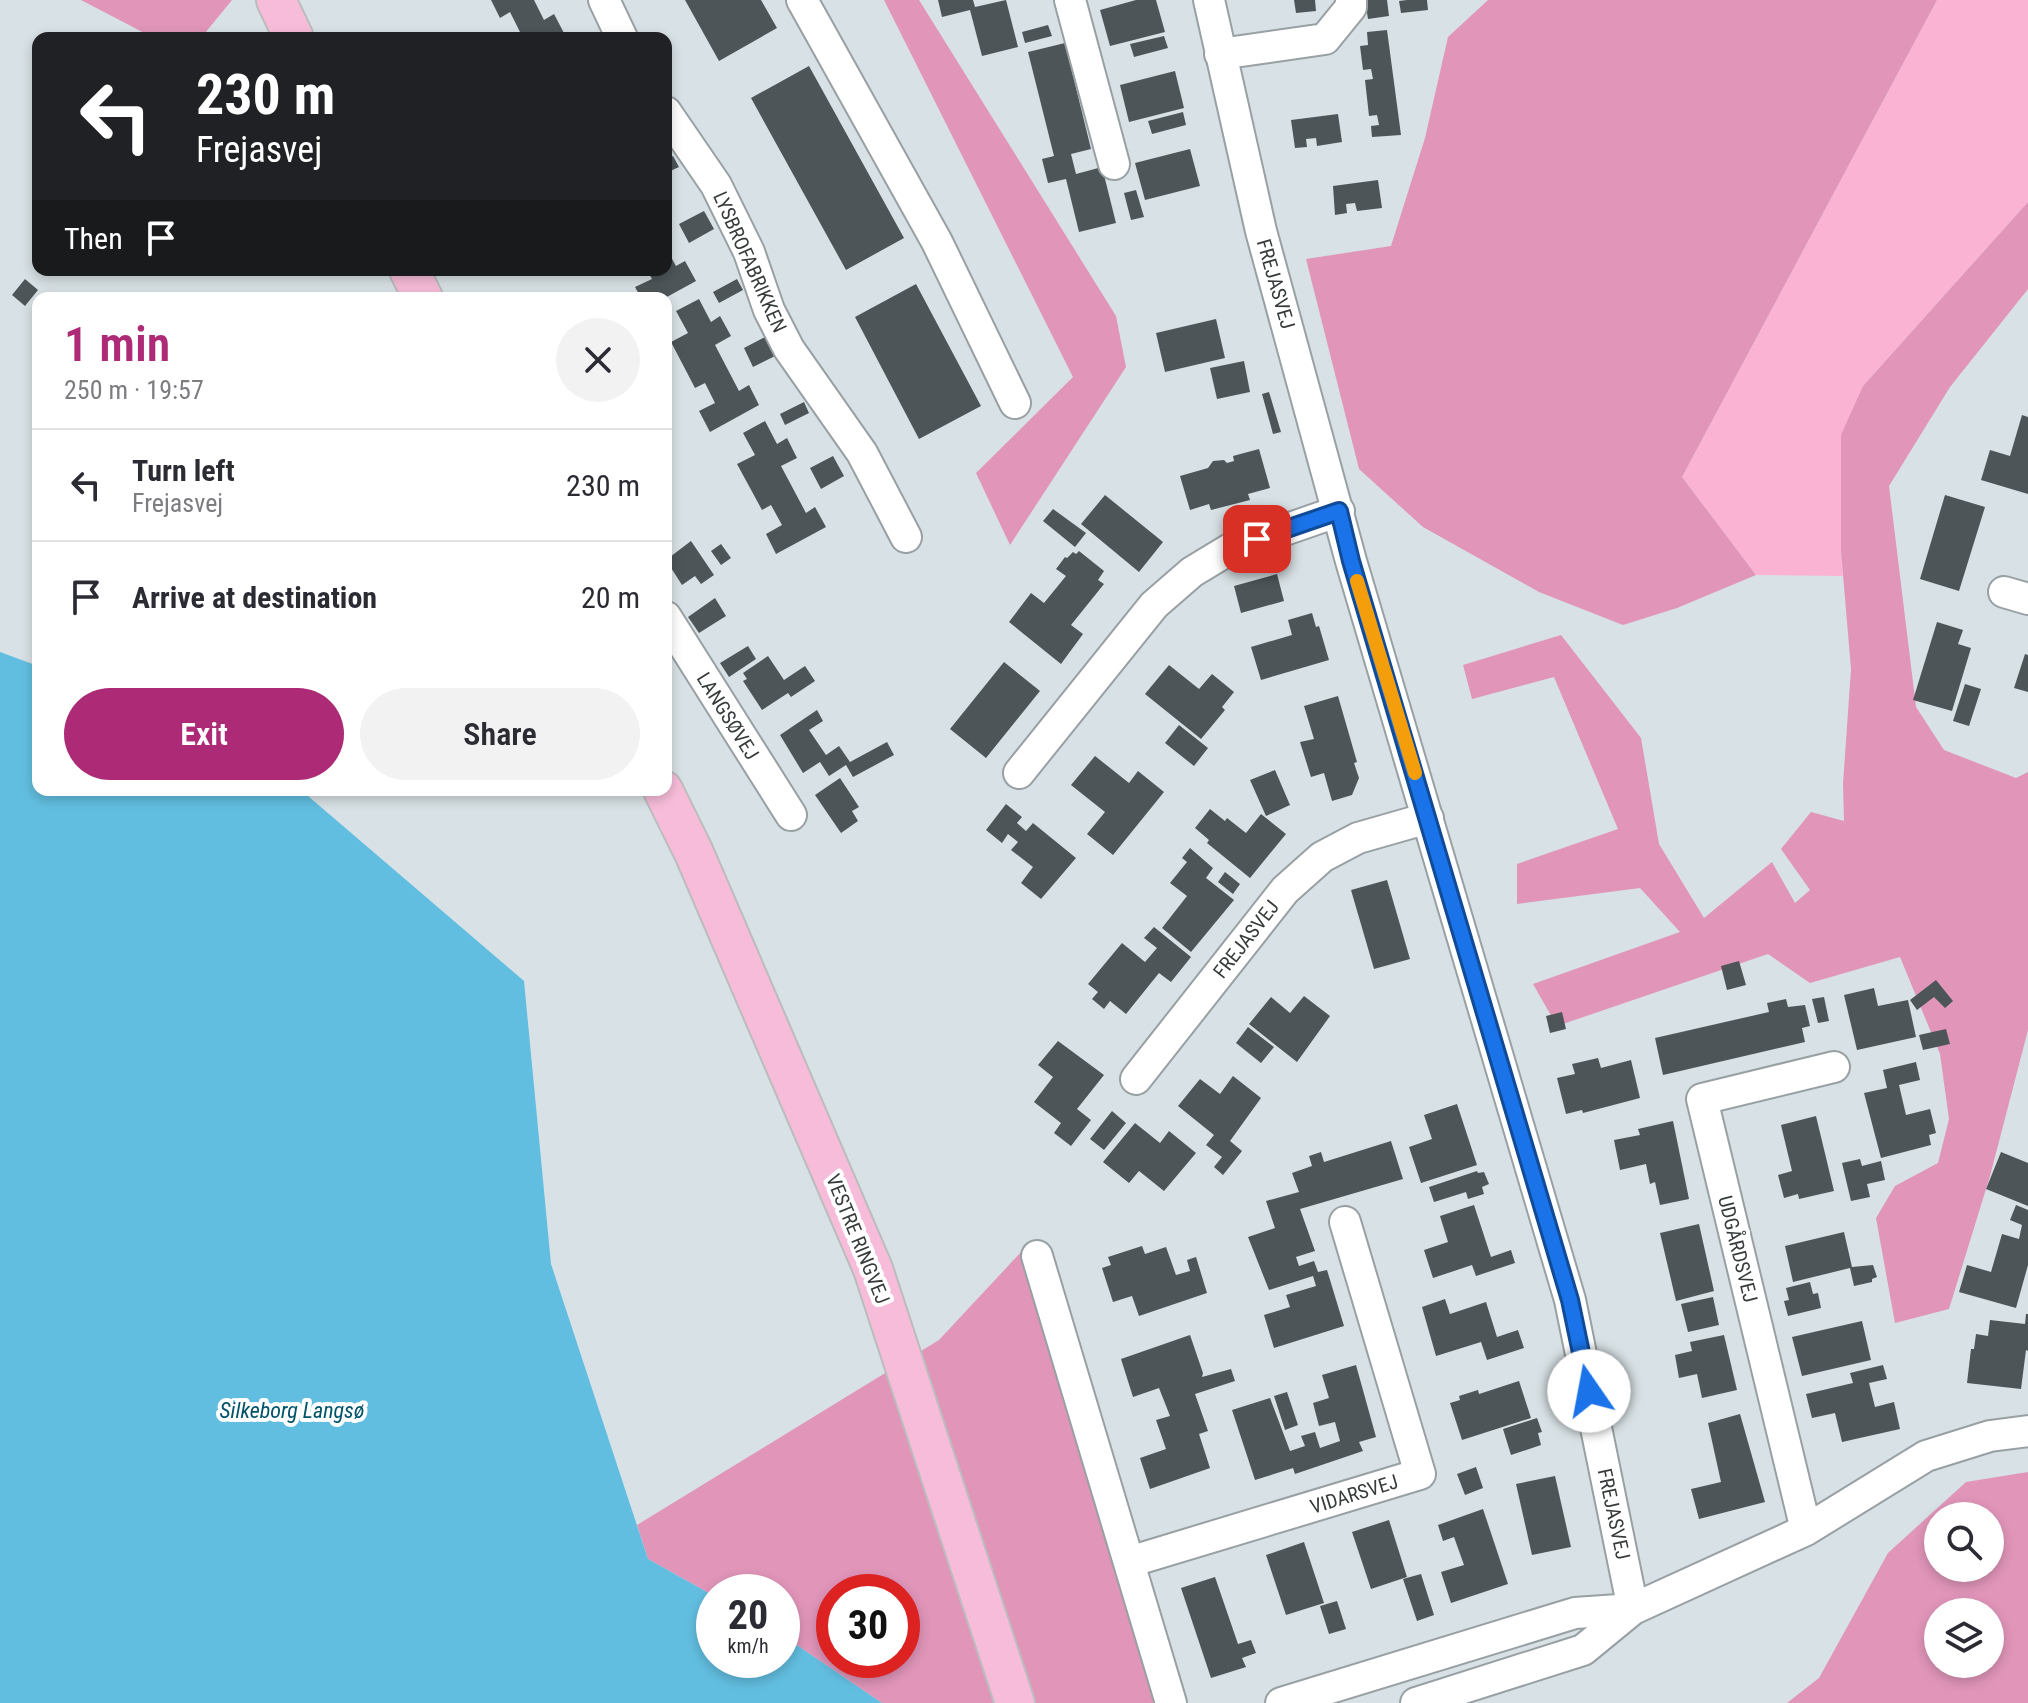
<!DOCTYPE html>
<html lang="en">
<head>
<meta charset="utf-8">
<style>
  :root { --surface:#fff; --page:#f2f2f3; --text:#2b2b33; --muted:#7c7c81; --line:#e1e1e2; --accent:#ad2b76 }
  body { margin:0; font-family:"Roboto Condensed",sans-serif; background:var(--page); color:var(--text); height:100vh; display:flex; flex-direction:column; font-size:30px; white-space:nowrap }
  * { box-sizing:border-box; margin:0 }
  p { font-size:26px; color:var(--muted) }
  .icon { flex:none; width:44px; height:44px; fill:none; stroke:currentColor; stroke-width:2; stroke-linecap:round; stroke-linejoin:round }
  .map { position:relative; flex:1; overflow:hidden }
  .side { position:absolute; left:32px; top:292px; width:640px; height:504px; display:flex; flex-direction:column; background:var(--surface); border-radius:16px; box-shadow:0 4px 12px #0003 }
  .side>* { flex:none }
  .top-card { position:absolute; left:32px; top:32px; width:640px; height:244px; border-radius:16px; box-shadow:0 4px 12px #0003; background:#202124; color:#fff; overflow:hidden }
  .controls { position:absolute; left:1924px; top:1502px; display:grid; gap:16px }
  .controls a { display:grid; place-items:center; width:80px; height:80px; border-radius:50%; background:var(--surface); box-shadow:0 4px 12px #0003; font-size:40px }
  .speed { position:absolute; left:696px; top:1574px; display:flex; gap:16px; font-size:40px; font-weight:700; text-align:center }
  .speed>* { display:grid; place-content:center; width:104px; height:104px; border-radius:50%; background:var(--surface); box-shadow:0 4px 12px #0003; line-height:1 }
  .speed small { font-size:20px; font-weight:400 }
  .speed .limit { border:12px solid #d22; background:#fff; color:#111 }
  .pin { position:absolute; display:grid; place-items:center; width:68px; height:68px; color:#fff; margin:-34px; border-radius:16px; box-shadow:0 4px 12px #0006 }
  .me { position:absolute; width:88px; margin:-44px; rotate:348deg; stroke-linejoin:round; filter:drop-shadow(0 0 6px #0008) }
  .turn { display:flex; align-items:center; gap:28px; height:168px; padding:0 32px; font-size:36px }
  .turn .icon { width:104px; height:104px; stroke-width:2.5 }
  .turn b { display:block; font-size:56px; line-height:68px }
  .then { display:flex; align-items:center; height:76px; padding:0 32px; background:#0003; gap:16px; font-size:30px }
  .round { display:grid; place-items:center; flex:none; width:84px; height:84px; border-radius:42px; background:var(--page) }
  .summary { display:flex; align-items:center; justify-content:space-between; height:136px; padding:0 32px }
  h1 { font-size:48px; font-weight:600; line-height:60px; color:var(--accent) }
  .action { display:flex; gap:16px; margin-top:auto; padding:16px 32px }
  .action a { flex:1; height:92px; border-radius:48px; background:var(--accent); color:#fff; font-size:32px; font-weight:600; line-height:92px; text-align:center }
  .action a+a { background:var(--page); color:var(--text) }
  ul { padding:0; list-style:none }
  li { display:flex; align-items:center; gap:24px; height:112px; padding:0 32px; border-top:2px solid var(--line) }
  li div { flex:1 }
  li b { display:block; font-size:30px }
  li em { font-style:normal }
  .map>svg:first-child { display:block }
  .green { fill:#fbb3d4 }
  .forest { fill:#e095b9; fill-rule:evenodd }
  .water { fill:#62bee0 }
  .building { fill:#4d5558 }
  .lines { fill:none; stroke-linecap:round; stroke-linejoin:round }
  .minor-casing { stroke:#98a0a4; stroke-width:34 }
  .major-casing { stroke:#bbbcbd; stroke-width:42 }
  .minor { stroke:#fff; stroke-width:30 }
  .major { stroke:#f7bcd9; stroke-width:38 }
  .route-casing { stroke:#114b97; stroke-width:20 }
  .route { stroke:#1a73e8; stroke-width:14 }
  .slow { stroke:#f59e0b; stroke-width:14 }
  .labels { text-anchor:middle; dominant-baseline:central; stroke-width:8; stroke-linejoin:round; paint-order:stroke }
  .street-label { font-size:20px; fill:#373b3c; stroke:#fff }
  .water-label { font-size:22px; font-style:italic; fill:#005369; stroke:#fff }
</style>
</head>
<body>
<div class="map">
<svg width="2028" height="1703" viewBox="0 0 2028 1703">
  <rect width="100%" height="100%" fill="#d8e1e5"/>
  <path class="green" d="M1937,0H2028V202L1863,386L1841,551L1843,576L1756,575L1682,477Z"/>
  <path class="forest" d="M81,0H232L201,38H154Z
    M884,0H919L1116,316L1126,367L1010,545L976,473L1073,377Z
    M1488,0H1937L1682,477L1756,575L1677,608L1623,625L1539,592L1423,527L1359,469L1306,259L1391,246L1425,138L1448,37Z
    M2028,202V289L1950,387L1889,486L1916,707L1944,750L2016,778L2028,772V1030L1990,1176L1949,1309L1895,1323L1876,1218L1895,1186L1938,1163L1949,1119L1940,1054L1900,957L1810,983L1768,954L1557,1026L1533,984L1680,932L1640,888L1517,904V864L1618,829L1554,677L1472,699L1463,665L1561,635L1641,738L1659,844L1704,918L1772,862L1795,903L1810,890L1781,849L1811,812L1844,821L1843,784L1851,669L1841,551V435L1863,386Z
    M1022,1251L1169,1703H882L782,1635V1592H714V1596L648,1559L637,1525L939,1340ZM834,1592H902V1660H834Z
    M2028,1472V1703H1787L1819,1678L1888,1553L1966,1482ZM1990,1516V1568H1938V1516ZM1990,1612V1664H1938V1612Z"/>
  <path class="water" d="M0,652L38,666V790H301L524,981L551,1264L648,1559L714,1596V1660H782V1635L882,1703H0Z"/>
  <path class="building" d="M491,0H534L544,20L554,14L565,35L559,38H509L520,32L510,12L500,18Z
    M685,0H761L777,28L719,61Z
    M938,0H973L975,7L1006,0L1018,47L982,56L970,10L942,17Z
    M1136,0H1156L1165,32L1110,46L1100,10Z
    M1294,0H1315L1316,11L1296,13Z
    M1365,0H1387L1389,16L1368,19Z
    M1407,0H1427L1428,10L1401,13L1399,1Z
    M1048,25L1052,36L1025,43L1022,32Z
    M1387,30L1401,135L1372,137L1371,126L1379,125L1377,115L1369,116L1365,80L1373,79L1371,69L1363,70L1360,46L1368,45L1367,32Z
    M1164,36L1168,48L1134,57L1130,44Z
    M1065,43L1091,149L1071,154L1076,174L1102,167L1116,223L1079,232L1066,179L1048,183L1042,159L1054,156L1028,52Z
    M809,66L904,238L846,270L751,98Z
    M1175,71L1184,108L1129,122L1120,85Z
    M1183,112L1186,125L1152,134L1148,121Z
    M1338,114L1342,142L1317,146L1316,138L1306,139L1307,147L1295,148L1291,120Z
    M1190,149L1200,186L1145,200L1135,163Z
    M673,156L679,167L666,173V160Z
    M1378,180L1382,208L1357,211L1355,203L1346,204L1347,213L1335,215L1333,186Z
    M1136,190L1144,217L1131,220L1124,193Z
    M704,211L714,229L689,243L679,224Z
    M666,248L676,266L685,261L696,281L665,298H641L635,287L652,279L647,270H666Z
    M25,279L38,290L25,306L12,295Z
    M737,279L743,290L719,303L713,292Z
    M916,284L981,406L919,439L855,317Z
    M699,299L711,322L720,316L731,336L715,345L739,391L749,385L759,405L710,432L699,411L715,403L705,383L695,388L671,342L688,333L676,311Z
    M1216,319L1225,358L1165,372L1156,333Z
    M767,336L777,355L753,367L744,348Z
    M1244,361L1250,392L1217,399L1210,368Z
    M1269,392L1281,432L1273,434L1262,394Z
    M804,402L809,413L785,425L780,414Z
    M2022,415L2028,417V494L1981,480L1990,450L2010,456Z
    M765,421L777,444L787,438L797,458L781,466L806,513L815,507L826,527L776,554L766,534L782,525L771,505L762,510L737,464L755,455L743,433Z
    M1259,449L1270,488L1248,494L1250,500L1211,510L1209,504L1190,510L1180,476L1208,468L1213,461L1224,460L1227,463L1234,461L1233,456Z
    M833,456L844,476L821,489L810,468Z
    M1105,495L1163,542L1139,572L1081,524Z
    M1945,495L1985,507L1959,591L1920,579Z
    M1053,509L1086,533L1075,547L1043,521Z
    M691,541L714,575L701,584L695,576L682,585L666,560Z
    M721,544L731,558L721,565L711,551Z
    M1079,551L1104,571L1098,580L1104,584L1071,625L1083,634L1061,664L1009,622L1031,593L1044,603L1066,576L1056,569L1065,557L1067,558L1073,552L1076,554Z
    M1277,574L1284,601L1241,613L1234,586Z
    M715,598L726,616L699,633L688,617Z
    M1312,613L1316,627L1319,626L1329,660L1261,680L1251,647L1292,635L1288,620Z
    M1937,622L1963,630L1958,644L1971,648L1952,711L1913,700Z
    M748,646L756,659L729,677L720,663Z
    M2025,654L2028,655V692L2014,688Z
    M768,656L784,680L805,666L815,681L791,697L788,693L762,710L743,681L747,679L743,673Z
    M1004,662L1040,691L986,758L950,729Z
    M1169,665L1199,689L1212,674L1234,692L1222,707L1225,710L1201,739L1145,694Z
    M1965,684L1981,689L1969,726L1953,721Z
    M1338,696L1357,762L1354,763L1359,778L1352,795L1332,801L1324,773L1311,777L1300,742L1314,739L1304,706Z
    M817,710L823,721L809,730L826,755L839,746L850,762L887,742L894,755L853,777L846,765L829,776L820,762L803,773L780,735Z
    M1179,725L1208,748L1194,766L1165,743Z
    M1095,756L1129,783L1138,771L1164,792L1113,855L1087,834L1105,812L1071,785Z
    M1275,770L1290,805L1266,816L1250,780Z
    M840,778L859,807L852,811L858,821L841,833L815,795Z
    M1006,804L1022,817L1017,823L1026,831L1033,823L1076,858L1041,899L1021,883L1033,867L1011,850L1018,842L1008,834L1002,843L986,830Z
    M1210,809L1225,821L1227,818L1246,833L1261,814L1286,834L1250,878L1207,843L1209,840L1195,828Z
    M1190,848L1213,868L1206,878L1234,900L1191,952L1162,928L1187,896L1170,883L1187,862L1182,858Z
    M1225,872L1240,884L1233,894L1218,882Z
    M1387,880L1410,959L1374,969L1351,890Z
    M1154,927L1191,957L1171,982L1159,973L1126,1014L1110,1001L1104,1009L1092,999L1098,992L1088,984L1122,943L1145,962L1157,948L1144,938Z
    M1739,961L1746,985L1727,990L1721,966Z
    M1936,980L1953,1001L1945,1008L1934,997L1917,1010L1910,1000Z
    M1874,988L1878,1006L1908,1000L1916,1037L1857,1050L1844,995Z
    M1304,996L1330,1016L1297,1062L1249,1024L1271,997L1290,1013Z
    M1824,997L1829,1021L1818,1023L1812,999Z
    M1786,999L1788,1007L1805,1005L1810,1026L1802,1028L1805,1042L1663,1075L1655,1038L1769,1012L1767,1003Z
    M1562,1012L1566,1029L1550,1033L1546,1016Z
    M1248,1027L1274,1047L1261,1063L1236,1043Z
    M1946,1029L1950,1044L1923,1050L1919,1035Z
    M1058,1041L1104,1075L1077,1109L1091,1120L1071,1146L1054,1133L1061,1123L1034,1102L1053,1077L1038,1065Z
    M1598,1058L1601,1068L1631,1060L1640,1098L1583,1113L1582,1110L1566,1114L1557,1078L1575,1074L1572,1064Z
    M1916,1062L1920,1080L1899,1085L1906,1115L1930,1109L1936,1133L1929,1135L1931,1145L1881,1158L1864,1093L1887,1088L1883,1070Z
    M1233,1076L1261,1098L1230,1141L1242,1151L1223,1175L1214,1167L1222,1157L1206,1145L1214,1135L1178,1106L1200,1079L1220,1094Z
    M1457,1104L1477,1165L1421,1183L1409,1147L1432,1139L1424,1115Z
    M1112,1111L1126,1123L1104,1150L1090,1139Z
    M1816,1116L1834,1191L1799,1199L1798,1194L1784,1198L1778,1175L1792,1171L1781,1125Z
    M1673,1121L1689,1199L1660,1205L1655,1182L1650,1184L1646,1164L1620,1170L1614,1140L1640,1135L1638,1129Z
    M1135,1123L1160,1143L1169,1131L1196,1153L1164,1191L1139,1171L1129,1183L1103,1162Z
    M1391,1141L1403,1179L1300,1209L1315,1251L1296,1257L1299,1266L1314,1261L1318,1272L1327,1270L1344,1326L1274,1348L1264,1315L1290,1307L1286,1295L1316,1286L1313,1276L1269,1290L1248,1237L1275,1228L1266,1201L1299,1192L1292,1173L1312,1166L1309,1156L1321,1152L1324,1162Z
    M2001,1152L2028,1163V1206L1986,1189Z
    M1860,1159L1862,1166L1881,1161L1885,1180L1867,1184L1870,1197L1851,1201L1842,1163Z
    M1477,1171L1478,1173L1484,1172L1489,1184L1482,1187L1484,1194L1468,1199L1466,1192L1434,1202L1429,1187Z
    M1474,1205L1491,1257L1511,1250L1515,1263L1476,1276L1472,1265L1433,1278L1424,1250L1448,1242L1440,1216Z
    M2016,1205L2028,1210V1265L2016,1308L1959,1292L1967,1265L1991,1272L2002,1234L2019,1239L2022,1225L2010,1220Z
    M1699,1224L1714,1291L1676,1301L1660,1233Z
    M1844,1232L1852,1267L1873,1265L1877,1277L1872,1279V1282L1854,1286L1850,1268L1793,1282L1785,1246Z
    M1142,1246L1145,1254L1166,1247L1176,1275L1190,1271L1187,1260L1196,1257L1207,1293L1139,1316L1132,1296L1113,1302L1102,1268L1111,1265L1108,1257Z
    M1810,1282L1813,1294L1818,1293L1821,1308L1788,1316L1784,1301L1789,1300L1786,1288Z
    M1713,1297L1719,1325L1688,1332L1681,1304Z
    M1445,1299L1450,1314L1486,1302L1497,1337L1518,1330L1524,1348L1487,1360L1481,1342L1436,1356L1422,1307Z
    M2026,1314H2028V1351L2026,1350L2021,1389L1967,1383L1971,1349H1974L1976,1334L1988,1336L1990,1320L2025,1324Z
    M1862,1321L1871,1360L1802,1376L1792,1337Z
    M1190,1335L1203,1373L1202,1377L1231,1369L1235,1381L1195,1394L1208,1431L1199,1434L1210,1468L1150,1489L1140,1458L1166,1449L1156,1420L1170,1416L1159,1388L1133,1397L1121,1359Z
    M1724,1335L1737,1390L1702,1398L1697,1374L1679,1378L1675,1355L1692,1351L1690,1342Z
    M1356,1365L1376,1437L1359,1442L1363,1451L1295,1474L1293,1468L1255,1480L1232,1410L1270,1398L1290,1451L1305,1446L1301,1436L1315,1432L1320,1448L1340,1441L1335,1422L1319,1426L1313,1403L1329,1398L1322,1375Z
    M1883,1365L1887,1379L1869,1383L1875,1407L1894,1402L1900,1429L1842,1442L1835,1413L1812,1418L1806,1394L1853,1383L1850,1373Z
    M1519,1381L1531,1418L1462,1440L1450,1403L1460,1400L1459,1396L1478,1390L1479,1394Z
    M1287,1392L1298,1425L1285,1430L1274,1396Z
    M1740,1414L1765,1502L1699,1519L1691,1489L1721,1482L1708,1423Z
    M1537,1418L1542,1432L1538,1433L1541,1445L1511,1455L1503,1429Z
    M1476,1467L1483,1488L1465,1495L1457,1474Z
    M1555,1476L1571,1547L1532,1555L1516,1484Z
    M1483,1509L1508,1584L1451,1603L1441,1572L1464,1565L1454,1537L1443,1541L1438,1525Z
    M1389,1520L1407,1577L1371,1589L1352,1532Z
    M1304,1542L1324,1603L1286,1615L1266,1555Z
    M1421,1574L1434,1615L1417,1621L1403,1579Z
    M1215,1577L1238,1644L1251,1640L1256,1653L1242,1658L1246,1667L1211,1678L1181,1588Z
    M1337,1601L1346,1629L1329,1634L1320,1606Z"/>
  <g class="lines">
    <g class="minor-casing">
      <path id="minor" d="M604,0L622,38
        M802,0L937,242L1015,403
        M1070,0L1114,164
        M1209,0L1261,231L1351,561L1570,1300L1633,1609
        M1220,54L1325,39L1351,7V0
        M666,112L716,185L749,252L769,310L789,349L862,453L906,537
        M2004,592L2028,599
        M666,617L791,815
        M1019,773L1154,605L1192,572L1230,549L1339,511
        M1136,1079L1285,890L1322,857L1358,838L1428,818
        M1037,1256L1171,1703
        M1806,1530L1702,1099L1834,1067
        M1129,1562L1420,1474L1345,1222
        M1281,1703L1575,1613L1633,1609
        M1416,1703L1583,1650L1633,1609L1806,1530L1926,1456L1990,1436L2028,1431"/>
    </g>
    <g class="major-casing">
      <path id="major" d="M276,0L294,38
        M409,270L423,298
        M663,790L694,853L873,1269L1015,1703"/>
    </g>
    <use href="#minor" class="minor"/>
    <use href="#major" class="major"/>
  </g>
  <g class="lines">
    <g class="route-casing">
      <path id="route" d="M1257,539L1339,511L1351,561L1570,1300L1589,1391"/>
    </g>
    <use href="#route" class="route"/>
    <path class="slow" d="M1357,581L1415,773"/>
  </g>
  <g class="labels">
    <g class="street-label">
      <text transform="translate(750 262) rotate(66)">LYSBROFABRIKKEN</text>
      <text transform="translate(1276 284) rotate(74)">FREJASVEJ</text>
      <text transform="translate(728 716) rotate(58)">LANGSØVEJ</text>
      <text transform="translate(1246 939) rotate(-52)">FREJASVEJ</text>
      <text transform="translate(858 1239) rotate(68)">VESTRE RINGVEJ</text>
      <text transform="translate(1738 1249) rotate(76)">UDGÅRDSVEJ</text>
      <text transform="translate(1354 1494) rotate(-17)">VIDARSVEJ</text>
      <text transform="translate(1614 1514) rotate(78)">FREJASVEJ</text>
    </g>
    <g class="water-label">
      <text x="292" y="1410">Silkeborg Langsø</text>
    </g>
  </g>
</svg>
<div class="controls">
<a><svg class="icon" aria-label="search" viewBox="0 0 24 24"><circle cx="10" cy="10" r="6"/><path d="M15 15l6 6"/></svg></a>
<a><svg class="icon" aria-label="layers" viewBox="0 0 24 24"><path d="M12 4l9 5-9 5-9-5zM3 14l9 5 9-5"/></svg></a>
</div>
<div class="speed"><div>20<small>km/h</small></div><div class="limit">30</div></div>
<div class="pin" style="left:1257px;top:539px;background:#d93025"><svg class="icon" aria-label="arrive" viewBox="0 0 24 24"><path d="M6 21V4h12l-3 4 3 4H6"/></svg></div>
<svg class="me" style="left:1589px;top:1391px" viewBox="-20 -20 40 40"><circle r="19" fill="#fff"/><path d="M0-13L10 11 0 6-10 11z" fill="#1a73e8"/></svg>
<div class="top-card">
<div class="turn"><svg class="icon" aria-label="left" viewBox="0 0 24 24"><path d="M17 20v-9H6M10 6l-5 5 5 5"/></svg><div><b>230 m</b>Frejasvej</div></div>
<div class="then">Then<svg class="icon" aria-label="arrive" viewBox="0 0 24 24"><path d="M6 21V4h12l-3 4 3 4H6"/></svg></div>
</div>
<section class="side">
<div class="summary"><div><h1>1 min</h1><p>250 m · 19:57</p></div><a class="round"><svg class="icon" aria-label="close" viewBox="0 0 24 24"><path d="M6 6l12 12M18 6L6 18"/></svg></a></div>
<ul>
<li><svg class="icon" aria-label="left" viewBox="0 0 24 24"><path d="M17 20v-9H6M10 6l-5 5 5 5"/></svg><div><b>Turn left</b><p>Frejasvej</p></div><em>230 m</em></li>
<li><svg class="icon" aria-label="arrive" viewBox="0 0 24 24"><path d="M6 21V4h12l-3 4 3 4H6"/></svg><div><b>Arrive at destination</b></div><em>20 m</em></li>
</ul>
<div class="action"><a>Exit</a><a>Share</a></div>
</section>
</div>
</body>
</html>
